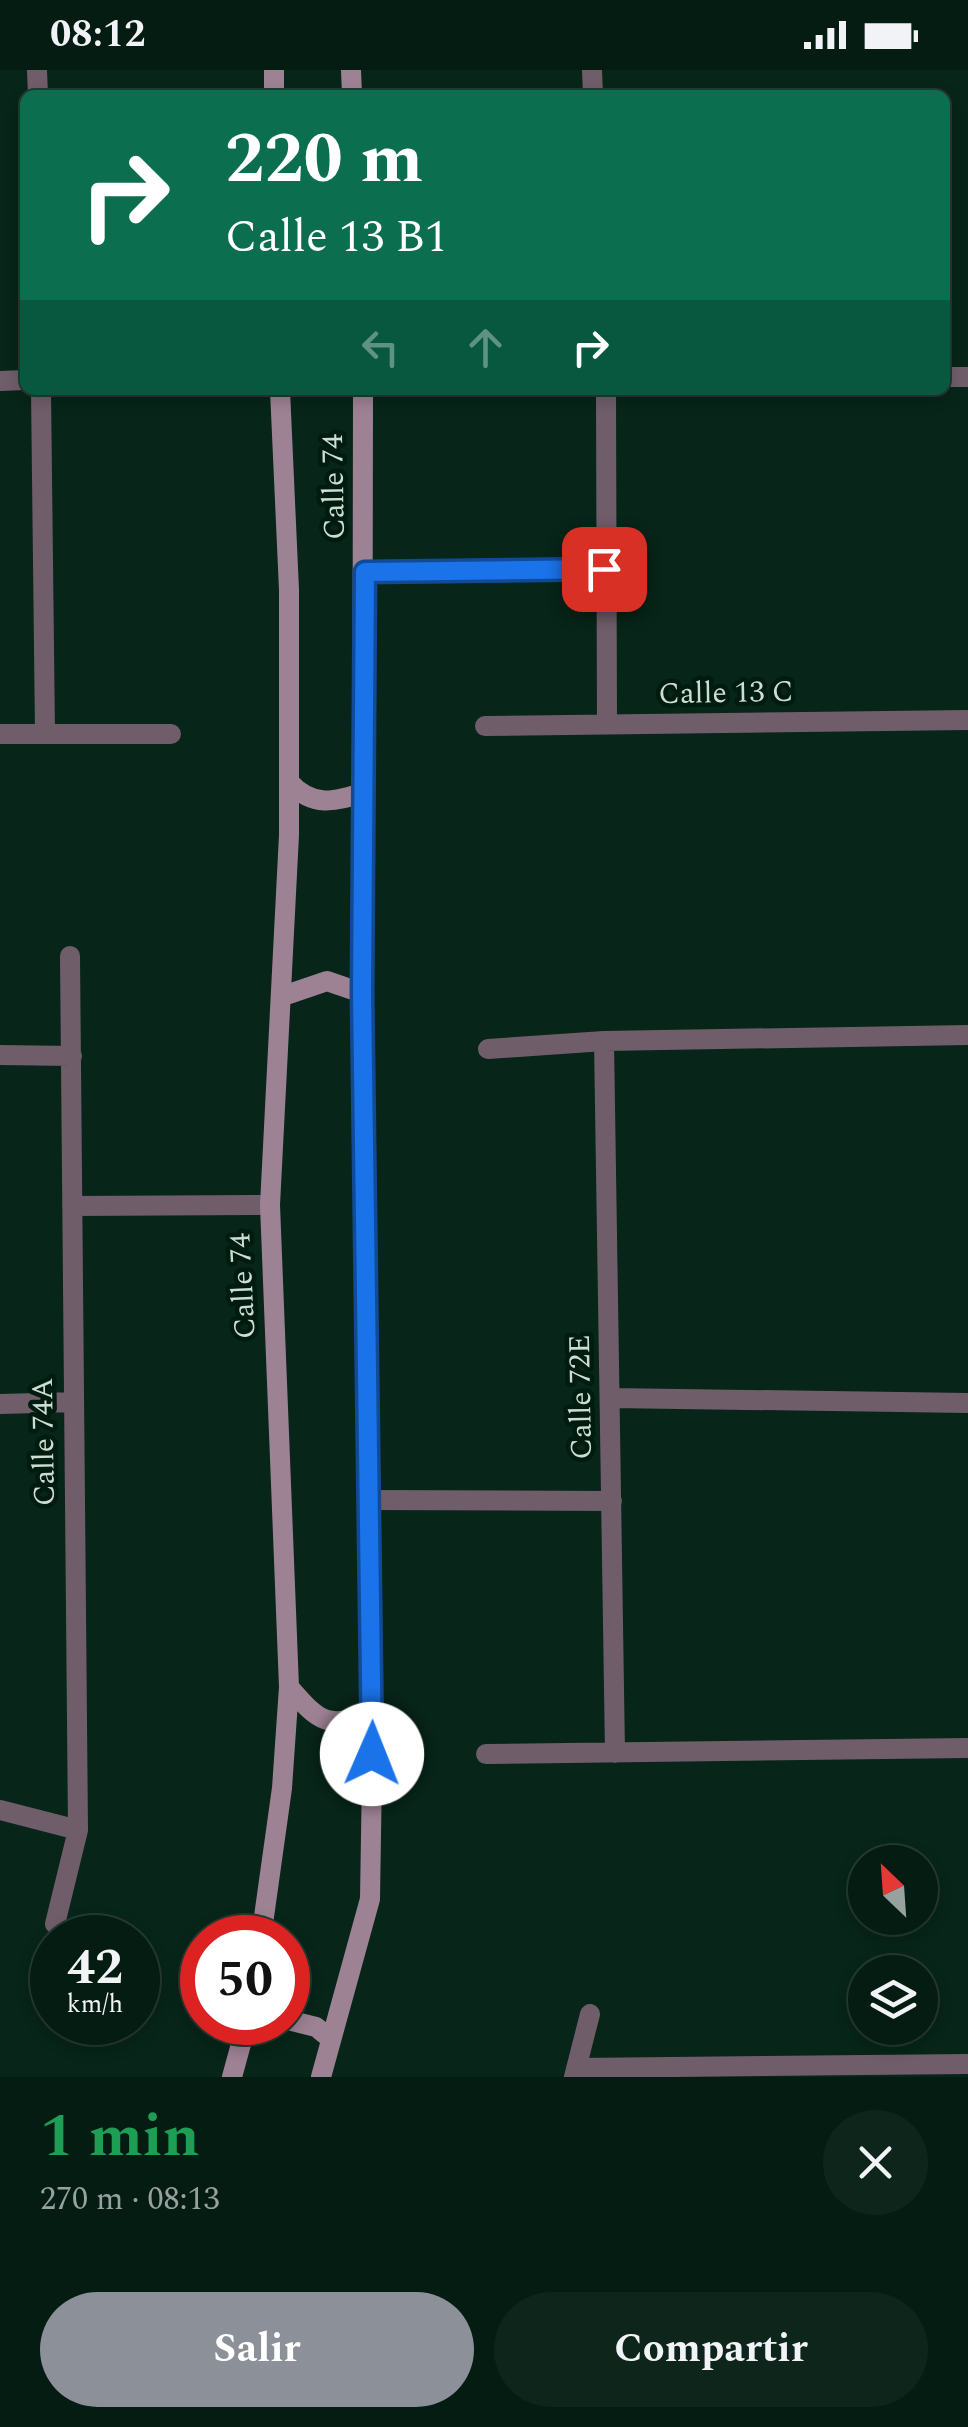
<!DOCTYPE html>
<html lang="es">
<head>
<meta charset="utf-8">
<style>
  :root { --surface:#051c12; --page:#0e251b; --text:#f1f3f6; --muted:#97a19f; --line:#263a32; --accent:#8c9099 }
  body { margin:0; font-family:Spectral,serif; background:var(--page); color:var(--text); height:100vh; display:flex; flex-direction:column; font-size:38px; white-space:nowrap }
  * { box-sizing:border-box; margin:0 }
  p { font-size:32px; color:var(--muted) }
  .icon { flex:none; width:55px; height:55px; fill:none; stroke:currentColor; stroke-width:2; stroke-linecap:round; stroke-linejoin:round }
  .map { position:relative; height:2007px; overflow:hidden }
  .sheet { display:flex; flex-direction:column; background:var(--surface); flex:1 }
  .sheet>* { flex:none }
  .banner { position:absolute; left:20px; top:20px; width:930px; height:305px; border-radius:15px; box-shadow:0 5px 15px #0003,0 0 0 2px var(--line); background:#0b6e4f; color:#fff; overflow:hidden }
  .needle { width:65px; rotate:335deg }
  .tools { position:absolute; left:848px; top:1775px; display:grid; gap:20px }
  .tools a { display:grid; place-items:center; width:90px; height:90px; border-radius:50%; background:var(--surface); box-shadow:0 5px 15px #0003,0 0 0 2px var(--line); font-size:50px }
  .speed { position:absolute; left:30px; top:1845px; display:flex; gap:20px; font-size:50px; font-weight:700; text-align:center }
  .speed>* { display:grid; place-content:center; width:130px; height:130px; border-radius:50%; background:var(--surface); box-shadow:0 5px 15px #0003,0 0 0 2px var(--line); line-height:1 }
  .speed small { font-size:25px; font-weight:400 }
  .speed .limit { border:15px solid #d22; background:#fff; color:#111 }
  .pin { position:absolute; display:grid; place-items:center; width:85px; height:85px; color:#fff; margin:-42px; border-radius:20px; box-shadow:0 5px 15px #0006 }
  .me { position:absolute; width:110px; margin:-55px; rotate:1deg; stroke-linejoin:round; filter:drop-shadow(0 0 8px #0008) }
  .turn { display:flex; align-items:center; gap:35px; height:210px; padding:0 40px; font-size:45px }
  .turn .icon { width:130px; height:130px; stroke-width:2.5 }
  .turn b { display:block; font-size:70px; line-height:85px }
  .lanes { display:flex; align-items:center; height:95px; padding:0 40px; background:#0003; justify-content:center; gap:50px; direction:ltr }
  .lanes .off { opacity:.35 }
  .round { display:grid; place-items:center; flex:none; width:105px; height:105px; border-radius:52px; background:var(--page) }
  .head { display:flex; align-items:center; justify-content:space-between; height:170px; padding:0 40px }
  h1 { font-size:60px; font-weight:700; line-height:75px; color:#1e9e55 }
  .button { display:flex; gap:20px; margin-top:auto; padding:20px 40px }
  .button a { flex:1; height:115px; border-radius:60px; background:var(--accent); color:#fff; font-size:40px; font-weight:700; line-height:115px; text-align:center }
  .button a+a { background:var(--page); color:var(--text) }
  .status { display:flex; justify-content:space-between; align-items:center; height:70px; padding:0 50px; background:var(--surface); direction:ltr }
  .status svg { height:28px; fill:currentColor }
  .map>svg:first-child { display:block }
  .lines { fill:none; stroke-linecap:round; stroke-linejoin:round }
  .minor { stroke:#6f5e69; stroke-width:20 }
  .secondary { stroke:#9d8294; stroke-width:20 }
  .route-casing { stroke:#114b97; stroke-width:25 }
  .route { stroke:#1a73e8; stroke-width:18 }
  .labels { text-anchor:middle; dominant-baseline:central; stroke-width:9; stroke-linejoin:round; paint-order:stroke }
  .street-label { font-size:30px; fill:#ccddd3; stroke:#001b0f }
</style>
</head>
<body>
<div class="status"><b>08:12</b><svg viewBox="0 0 49 12"><path d="M0 12V9h3v3zM5 12V6h3v6zM10 12V3h3v9zM15 12V0h3v12zM26 1h20v11H26zM47 4h2v5h-2z"/></svg></div>
<div class="map">
<svg width="968" height="2007" viewBox="0 0 968 2007">
  <rect width="100%" height="100%" fill="#072518"/>
  <g class="lines">
    <path class="minor" d="M37,0L38,25
      M592,0L593,25
      M945,307H968
      M0,311L25,310
      M41,320L45,664
      M606,320L607,654
      M365,503L603,499
      M485,656L968,650
      M0,664H171
      M604,971L615,1683
      M488,979L604,971L968,965
      M0,985L72,986
      M72,1136L270,1135
      M611,1328L968,1333
      M0,1334L74,1332
      M370,1430L612,1431
      M486,1684L968,1678
      M0,1740L78,1760
      M55,1854L78,1760L70,886
      M576,1998L968,1994
      M574,2007L590,1944"/>
    <path class="secondary" d="M351,0L352,25
      M274,25V0
      M289,712C313,738 334,732 365,722
      M283,926L327,911L362,923
      M289,1617C319,1652 329,1661 373,1640
      M261,1868L282,1718L289,1617L270,1135L289,765V520L280,320
      M288,1950L316,1957L331,1969
      M232,2007L247,1952
      M321,2007L370,1829L373,1640L362,923L363,320"/>
  </g>
  <g class="lines">
    <g class="route-casing">
      <path id="route" d="M372,1684L362,922L365,502L604,499"/>
    </g>
    <use href="#route" class="route"/>
  </g>
  <g class="labels">
    <g class="street-label">
      <text transform="translate(334 417) rotate(-91)">Calle 74</text>
      <text transform="translate(726 623) rotate(-1)">Calle 13 C</text>
      <text transform="translate(243 1216) rotate(-93)">Calle 74</text>
      <text transform="translate(581 1327) rotate(-91)">Calle 72E</text>
      <text transform="translate(44 1372) rotate(-91)">Calle 74A</text>
    </g>
  </g>
</svg>
<div class="tools">
<a><svg class="needle" viewBox="-14 -14 28 28"><path d="M0-13l5 13h-10z" fill="#e53935"/><path d="M0 13l5-13h-10z" fill="#97a19f"/></svg></a>
<a><svg class="icon" aria-label="layers" viewBox="0 0 24 24"><path d="M12 4l9 5-9 5-9-5zM3 14l9 5 9-5"/></svg></a>
</div>
<div class="speed"><div>42<small>km/h</small></div><div class="limit">50</div></div>
<div class="pin" style="left:604px;top:499px;background:#d93025"><svg class="icon" aria-label="arrive" viewBox="0 0 24 24"><path d="M6 21V4h12l-3 4 3 4H6"/></svg></div>
<svg class="me" style="left:372px;top:1684px" viewBox="-20 -20 40 40"><circle r="19" fill="#fff"/><path d="M0-13L10 11 0 6-10 11z" fill="#1a73e8"/></svg>
<div class="banner">
<div class="turn"><svg class="icon" aria-label="right" viewBox="0 0 24 24"><path d="M7 20v-9h11M14 6l5 5-5 5"/></svg><div><b>220 m</b>Calle 13 B1</div></div>
<div class="lanes"><svg class="icon off" aria-label="left" viewBox="0 0 24 24"><path d="M17 20v-9H6M10 6l-5 5 5 5"/></svg><svg class="icon off" aria-label="ahead" viewBox="0 0 24 24"><path d="M12 20V5M6 11l6-6 6 6"/></svg><svg class="icon" aria-label="right" viewBox="0 0 24 24"><path d="M7 20v-9h11M14 6l5 5-5 5"/></svg></div>
</div>
</div>
<section class="sheet">
<div class="head"><div><h1>1 min</h1><p>270 m · 08:13</p></div><a class="round"><svg class="icon" aria-label="close" viewBox="0 0 24 24"><path d="M6 6l12 12M18 6L6 18"/></svg></a></div>
<div class="button"><a>Salir</a><a>Compartir</a></div>
</section>
</body>
</html>
